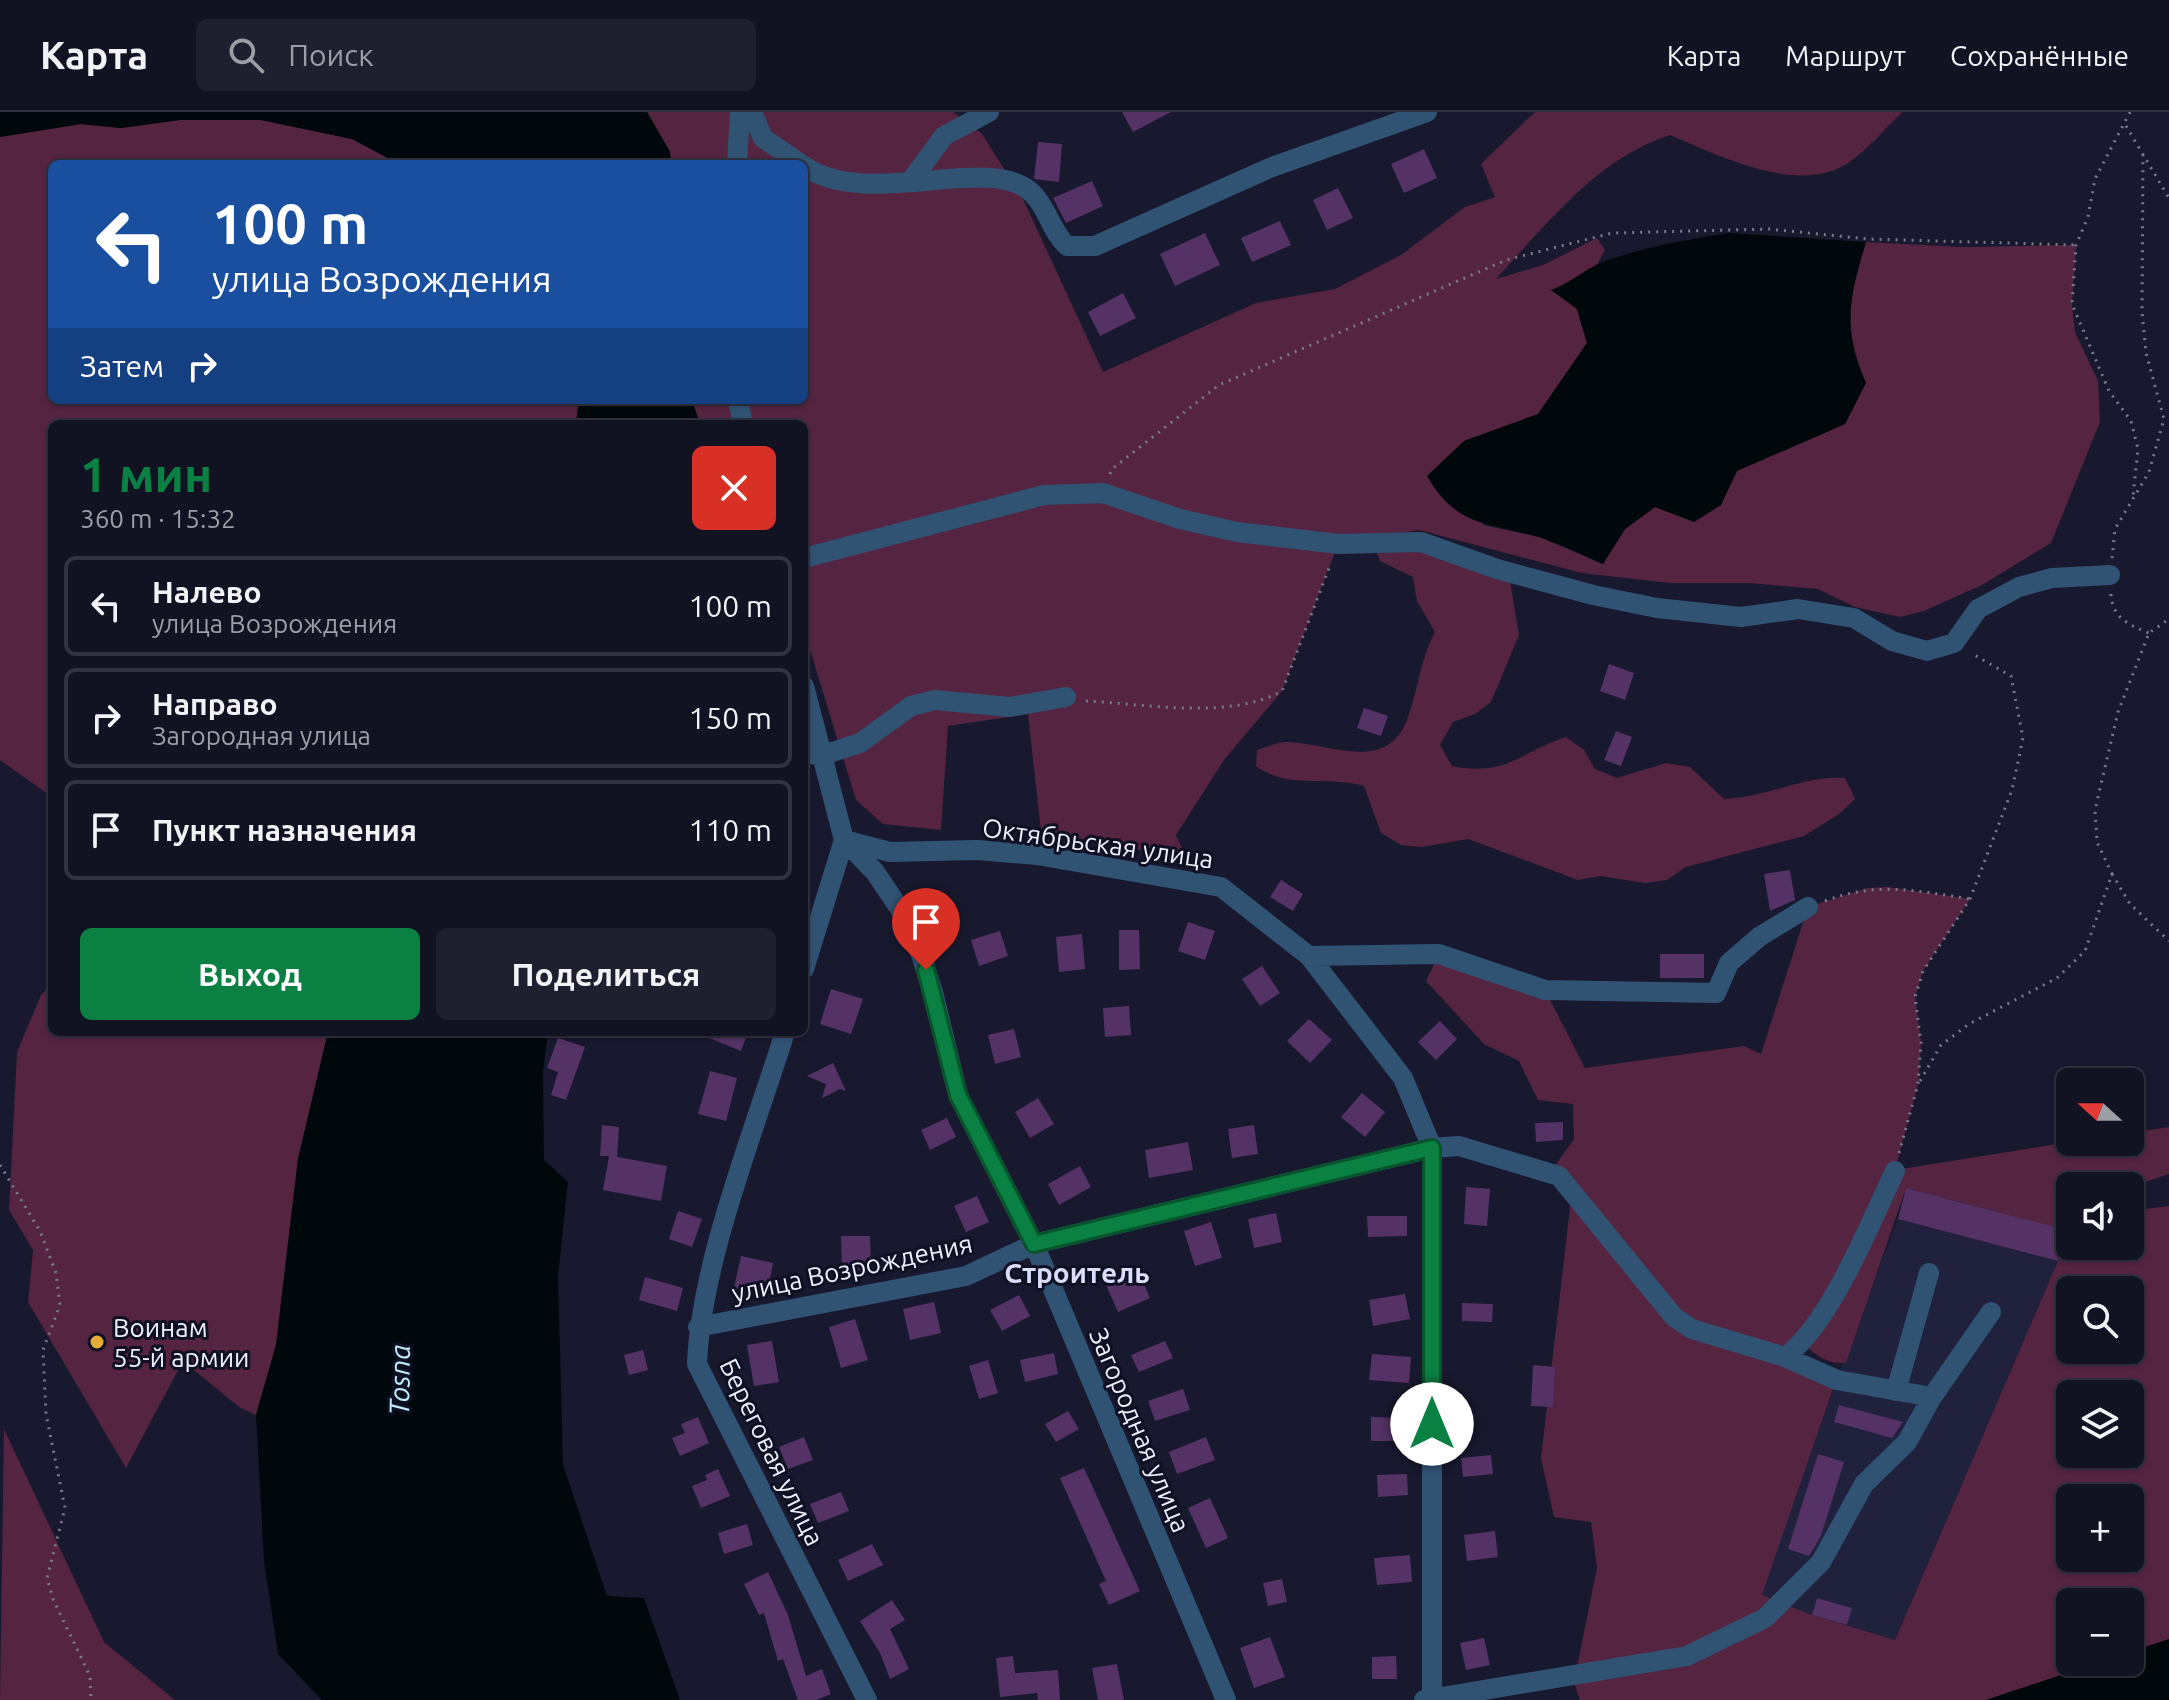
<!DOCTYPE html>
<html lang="ru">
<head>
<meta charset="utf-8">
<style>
  :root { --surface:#121322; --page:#1f202f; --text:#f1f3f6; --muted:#9c9ea5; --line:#313240; --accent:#0b8043 }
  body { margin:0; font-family:Ubuntu,sans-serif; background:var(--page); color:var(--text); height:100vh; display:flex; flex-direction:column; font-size:30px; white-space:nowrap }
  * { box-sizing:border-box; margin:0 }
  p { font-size:26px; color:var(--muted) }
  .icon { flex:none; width:44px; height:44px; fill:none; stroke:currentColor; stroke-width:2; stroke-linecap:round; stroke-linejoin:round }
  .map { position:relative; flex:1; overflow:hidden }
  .side { position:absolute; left:48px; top:308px; width:760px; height:616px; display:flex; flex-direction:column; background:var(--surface); border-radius:12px; box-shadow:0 2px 6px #0004,0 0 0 2px var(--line) }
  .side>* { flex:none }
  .top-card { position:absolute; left:48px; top:48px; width:760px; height:244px; border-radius:12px; box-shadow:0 2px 6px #0004,0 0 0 2px var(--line); background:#1a4fa0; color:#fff; overflow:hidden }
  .needle { width:52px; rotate:291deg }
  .fabs { position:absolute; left:2056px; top:956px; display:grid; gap:16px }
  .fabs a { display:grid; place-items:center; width:88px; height:88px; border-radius:12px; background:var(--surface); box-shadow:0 2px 6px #0004,0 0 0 2px var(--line); font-size:40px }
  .pin { position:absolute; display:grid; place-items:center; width:68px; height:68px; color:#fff; margin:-82px -34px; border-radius:50% 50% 50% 0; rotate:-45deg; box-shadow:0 0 8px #0007 }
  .pin .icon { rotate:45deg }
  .me { position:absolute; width:88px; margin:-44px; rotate:0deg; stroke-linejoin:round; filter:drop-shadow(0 0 6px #0008) }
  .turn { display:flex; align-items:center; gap:28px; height:168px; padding:0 32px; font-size:36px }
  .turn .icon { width:104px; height:104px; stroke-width:2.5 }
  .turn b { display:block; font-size:56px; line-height:68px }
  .then { display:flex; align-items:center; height:76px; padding:0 32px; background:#0003; gap:16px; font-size:30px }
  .round { display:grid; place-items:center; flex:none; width:84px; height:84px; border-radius:12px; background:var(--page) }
  .head { display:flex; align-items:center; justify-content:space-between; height:136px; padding:0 32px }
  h1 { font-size:48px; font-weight:700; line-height:60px; color:var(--accent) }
  .cta { display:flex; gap:16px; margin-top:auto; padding:16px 32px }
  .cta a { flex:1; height:92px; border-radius:12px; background:var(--accent); color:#fff; font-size:32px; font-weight:700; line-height:92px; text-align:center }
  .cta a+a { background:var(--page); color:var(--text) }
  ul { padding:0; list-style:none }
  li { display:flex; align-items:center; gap:24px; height:100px; margin:0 16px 12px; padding:0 16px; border:4px solid var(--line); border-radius:12px }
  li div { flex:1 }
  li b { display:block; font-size:30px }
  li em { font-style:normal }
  header { display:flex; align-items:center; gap:48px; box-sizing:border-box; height:112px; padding:0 40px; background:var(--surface); border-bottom:2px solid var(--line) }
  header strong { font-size:38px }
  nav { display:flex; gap:44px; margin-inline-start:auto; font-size:28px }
  .search { width:560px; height:72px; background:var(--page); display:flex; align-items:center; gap:20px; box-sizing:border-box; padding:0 28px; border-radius:12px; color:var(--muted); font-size:30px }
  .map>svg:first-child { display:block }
  .built { fill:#20213c }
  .green { fill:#542441; fill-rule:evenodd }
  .water { fill:#01080b }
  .building { fill:#543265 }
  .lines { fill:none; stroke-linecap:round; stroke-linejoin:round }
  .path { stroke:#797a8b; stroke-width:3; stroke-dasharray:2 6; stroke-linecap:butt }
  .minor { stroke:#305374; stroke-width:20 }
  .route-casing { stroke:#07532c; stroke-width:20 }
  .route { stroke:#0b8043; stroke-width:14 }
  .poi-dot { fill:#e5ad36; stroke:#0f1024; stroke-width:3 }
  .labels { text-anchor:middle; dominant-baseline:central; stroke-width:6; stroke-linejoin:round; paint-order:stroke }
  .street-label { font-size:26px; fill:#eff0fd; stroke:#0f1024 }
  .poi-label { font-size:26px; fill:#eff0fd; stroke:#0f1024; text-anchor:start }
  .neighbourhood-label { font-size:28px; font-weight:bold; fill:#daddfb; stroke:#0f1024 }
  .water-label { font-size:28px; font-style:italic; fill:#c1edfa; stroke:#0f1024 }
</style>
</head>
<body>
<header>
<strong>Карта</strong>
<div class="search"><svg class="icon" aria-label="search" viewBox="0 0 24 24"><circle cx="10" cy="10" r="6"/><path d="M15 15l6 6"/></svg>Поиск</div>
<nav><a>Карта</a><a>Маршрут</a><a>Сохранённые</a></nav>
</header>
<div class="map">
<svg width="2169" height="1588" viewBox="0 0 2169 1588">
  <rect width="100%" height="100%" fill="#18192e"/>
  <path class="built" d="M1898,1107L2058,1149L1895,1528L1847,1513L1851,1496L1817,1486L1812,1503L1762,1483L1833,1277Z"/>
  <path class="green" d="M647,0H953L982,22L1023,87L1103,260L1256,191L1335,177L1401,143L1465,95L1495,85L1481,52L1535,0H1903C1885,16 1868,38 1848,51C1799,84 1717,43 1670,23C1596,47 1547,112 1496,167L1543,153L1597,126L1605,138L1597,153L1574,170L1577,197L1587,231L1538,302L1464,329L1483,413L1539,425L1603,452L1625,417L1655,395L1694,409L1721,393L1736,359L1845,312L1865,271C1842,216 1849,186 1866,130L1963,135L2076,133L2072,192L2075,220L2098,269L2100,310L2051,431L1982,473L1924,499L1900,505L1855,495L1818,477L1750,471H1669L1582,461L1419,418L1338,432L1282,579L1224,648L1176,723L1187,747L1041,719L1028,602L948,614L941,718L883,712L856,688L804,518V312H700L692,288H804V52H671L670,40Z
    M180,8H261L352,27L399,52H52V288H575L578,295L576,312H52V685L0,648V25L81,12L121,16Z
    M1373,431L1416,435L1509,464L1519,523L1491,590L1475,602L1453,610L1440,633L1452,654C1506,665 1520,640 1566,625L1584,638L1595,657L1617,666L1666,651L1690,655L1724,687C1766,686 1804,663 1845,666L1855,687L1839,702L1804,724L1686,755L1667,768L1645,771L1600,764L1578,768L1468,727L1422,735L1401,733L1381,721L1364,674C1326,663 1289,678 1256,654L1257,638C1267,635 1277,630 1287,630C1328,631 1386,662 1407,608C1418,578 1420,548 1435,520L1417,489L1413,465L1380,449Z
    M1887,775L1970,787L1923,859L1915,885L1921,931L1918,972L1895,1058L2070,1030H2130V1021L2169,1015V1062L2130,1075L2070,1074V1134H2130V1099L2169,1094V1527L2130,1540V1490H2070V1550H2100L1986,1588H1580L1574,1570L1597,1456L1591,1410L1554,1405L1541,1346L1571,1087L1680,1221L1780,1252L1833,1277L1762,1483L1812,1503L1895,1528L2058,1149L2066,1118L1906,1076L1846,1251C1827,1252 1817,1244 1803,1232L1804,1222L1781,1235C1754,1227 1717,1223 1693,1209C1658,1190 1598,1098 1571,1063L1563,1056L1554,1055L1574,1027L1573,992L1538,988L1519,949L1484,932L1426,869L1439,842L1545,878L1585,956L1744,934L1761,942L1808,795L1867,776ZM2070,1178H2130V1238H2070ZM2070,1282H2130V1342H2070ZM2070,1386H2130V1446H2070Z
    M52,872V920H328L298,1047L276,1233L256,1303L239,1295L183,1249L126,1356L28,1190L33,1138L9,1098L17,940L41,883Z
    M4,1317L104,1530L175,1588H0Z"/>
  <path class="water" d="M0,0H647L670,40L671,52H399L352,27L261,8H180L121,16L81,12L0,25Z
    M1729,121L1866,130C1849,186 1842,216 1866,271L1845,312L1737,359L1721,393L1694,410L1655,395L1625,417L1603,452C1582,443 1561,432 1539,425C1488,410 1457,416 1427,364L1464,329L1538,302L1587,231L1577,197L1551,178C1570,171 1583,159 1600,151C1642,135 1685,128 1729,121Z
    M575,288H692L700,312H576L578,295Z
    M328,920H548L543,959L544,1048L568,1070L558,1164L563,1353L607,1484L644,1486L680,1588H322L278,1542L264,1449L256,1303L276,1233L298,1047Z
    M2169,1527V1588H1986L2100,1550H2130V1540Z"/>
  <path class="building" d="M1122,0H1171L1133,20Z
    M1038,30L1062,32L1059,70L1034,67Z
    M1424,37L1437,66L1404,81L1391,52Z
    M1092,69L1103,94L1066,111L1053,86Z
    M1338,76L1353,106L1327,118L1313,88Z
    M1280,109L1291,133L1252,150L1241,126Z
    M1205,121L1220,153L1175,174L1160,142Z
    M1123,181L1136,206L1100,224L1088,200Z
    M1609,552L1634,561L1625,588L1600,579Z
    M1364,596L1388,604L1381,624L1357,616Z
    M1616,619L1632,625L1621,654L1604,648Z
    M1790,758L1795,788L1770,799L1764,762Z
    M1281,768L1303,782L1293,799L1270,785Z
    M1188,810L1215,819L1205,848L1178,839Z
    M1119,818H1139L1140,857L1119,858Z
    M1000,819L1008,844L979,854L971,828Z
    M1082,822L1085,857L1059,860L1056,825Z
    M1660,842H1704V866H1660Z
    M1262,854L1280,881L1260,894L1242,867Z
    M831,877L863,887L851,922L820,912Z
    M1129,894L1131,923L1105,925L1103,896Z
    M1309,907L1332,928L1310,951L1287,929Z
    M1440,909L1457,927L1436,948L1418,930Z
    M1014,917L1021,945L995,952L988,923Z
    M695,920H748L741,939Z
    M558,926L585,935L566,988L551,983L558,960L547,956Z
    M833,951L846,979L840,977L822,986L826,972L807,964Z
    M710,959L737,966L726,1009L698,1002Z
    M1362,981L1385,1000L1365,1025L1341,1005Z
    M1038,986L1054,1012L1030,1026L1015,1000Z
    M947,1006L956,1025L930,1038L921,1018Z
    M1563,1010V1028L1536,1030L1535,1011Z
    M602,1013L619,1015L617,1045L612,1044L667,1054L661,1089L603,1078L609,1044H600Z
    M1254,1013L1258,1042L1232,1046L1228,1017Z
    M1188,1030L1193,1058L1149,1066L1145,1038Z
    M1080,1054L1091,1075L1059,1093L1048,1072Z
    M1466,1075L1490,1077L1487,1114L1464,1112Z
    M1906,1076L2067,1118L2058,1149L1898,1107Z
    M977,1084L989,1110L966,1120L954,1094Z
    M678,1099L702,1107L692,1135L669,1127Z
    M1276,1101L1282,1130L1254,1136L1248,1107Z
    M1367,1104H1407V1124L1368,1125Z
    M1211,1110L1222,1146L1195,1154L1184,1119Z
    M841,1124H870L871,1158L842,1159Z
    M741,1144L773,1151L767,1183L734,1176Z
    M1138,1159L1150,1186L1118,1200L1106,1173Z
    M645,1165L683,1176L677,1199L639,1188Z
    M1405,1182L1410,1207L1373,1214L1369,1188Z
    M1019,1183L1030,1204L1002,1219L990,1198Z
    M934,1190L941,1221L910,1228L903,1197Z
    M1462,1191L1493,1192L1492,1210L1462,1209Z
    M855,1207L868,1248L841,1256L829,1215Z
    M772,1229L779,1270L754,1274L747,1233Z
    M1165,1229L1173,1246L1139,1260L1131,1243Z
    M643,1238L648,1258L629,1263L624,1243Z
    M1054,1241L1058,1262L1025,1270L1020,1248Z
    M1372,1242L1411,1245L1409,1271L1369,1268Z
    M988,1248L998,1281L979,1287L969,1254Z
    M1533,1253L1555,1255L1553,1295L1531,1294Z
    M1183,1277L1190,1298L1155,1309L1148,1289Z
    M1839,1293L1903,1310L1892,1326L1834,1310Z
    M1068,1299L1079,1317L1056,1330L1045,1312Z
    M698,1305L709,1331L680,1344L672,1326L685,1321L681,1312Z
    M1371,1305L1409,1306V1329H1371Z
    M804,1325L813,1348L788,1357L779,1335Z
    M1206,1325L1215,1348L1177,1362L1169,1340Z
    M1818,1342L1844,1350L1821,1424L1809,1444L1788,1437Z
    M1491,1343L1493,1362L1463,1365L1461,1346Z
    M1084,1356L1140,1479L1109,1493L1099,1472L1106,1469L1060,1366Z
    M718,1357L730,1384L701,1396L692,1374L707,1368L705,1363Z
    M1407,1362L1408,1383L1378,1385L1377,1363Z
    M841,1380L849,1399L818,1411L810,1392Z
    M1210,1386L1228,1426L1206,1436L1188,1396Z
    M747,1412L753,1433L724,1442L718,1421Z
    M1495,1419L1498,1445L1467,1449L1464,1423Z
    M872,1432L883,1453L848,1469L838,1448Z
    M1410,1443L1412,1470L1377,1473L1374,1446Z
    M768,1460L788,1503L806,1564L822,1557L831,1582L816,1588H798L783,1547L778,1549L764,1501L759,1503L744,1472Z
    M1282,1467L1287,1490L1268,1494L1263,1471Z
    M1817,1486L1852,1496L1847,1513L1812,1503Z
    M892,1488L905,1508L890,1517L909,1557L890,1567L880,1541L860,1509Z
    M1270,1525L1285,1565L1254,1576L1240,1536Z
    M1484,1526L1490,1553L1466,1558L1460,1531Z
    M1013,1544L1015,1561L1058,1558L1060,1588H1038L1037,1581L1000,1585L996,1546Z
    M1396,1544L1397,1567H1372V1545Z
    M1117,1552L1124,1588H1098L1092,1556Z"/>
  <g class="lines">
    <path class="path" d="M2130,0L2095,67L2088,105L2076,133L2072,192L2109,279L2131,309L2138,337L2133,384
      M2126,14L2169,86
      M1110,362L1112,357L1219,273L1506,148L1612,121L1769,117L1868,127L2076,133
      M2112,446L2115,417L2149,360L2164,307L2146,241L2142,200L2143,43
      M2111,482C2112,506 2129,513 2149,521
      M1086,589C1144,592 1230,608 1282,579L1331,451
      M2112,762L2130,792L2169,829
      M1825,789C1877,769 1917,779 1970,787
      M1920,969L1941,933L1969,912L2057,866L2085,839L2112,762L2097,730L2095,698L2118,600L2149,521L2169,507
      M1899,1041L1918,972L1921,931L1915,885L1923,859L1970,787L2012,678L2023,626L2011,564L1971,541
      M0,1053L40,1119L56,1161L60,1193L43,1238L46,1302L65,1396L47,1466L53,1487L90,1564L91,1588"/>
    <path class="minor" d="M752,0L763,26L801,52
      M737,52L740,0
      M804,54C869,99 992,39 1033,82C1048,97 1051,119 1067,134H1095L1272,55L1427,0
      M910,70L944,24L989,0
      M738,288L743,312
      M804,446L1044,383L1103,381L1180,407L1237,420L1338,432L1421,430L1497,457L1593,483L1657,496L1741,505L1798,497L1854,506L1892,529L1927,539L1954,531L1978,497L2019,475L2052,466L2110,463
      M804,574L844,728L875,760L912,815L933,880L958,983L1034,1132L1226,1588
      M804,642L823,643L860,631L911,594L935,588L1010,595L1066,585
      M844,728L890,740L977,738L1037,743L1221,775L1309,844L1403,966L1432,1036V1587
      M1309,844L1439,842L1545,878L1716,881L1729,851L1759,825L1808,795
      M804,857L844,728
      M785,920C754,1020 701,1150 697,1252L867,1588
      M698,1215L966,1164L1034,1132L1432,1036L1459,1034L1559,1064L1674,1205L1692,1217L1785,1245L1837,1268L1932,1285
      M1785,1245C1831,1211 1870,1111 1895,1059
      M1896,1279L1929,1161
      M1424,1588L1687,1544L1765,1506L1821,1450L1864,1372L1907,1330L1932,1285L1991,1200"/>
  </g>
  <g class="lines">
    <g class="route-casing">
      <path id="route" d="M926,858L958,983L1034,1132L1432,1036V1312"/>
    </g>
    <use href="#route" class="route"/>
  </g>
  <circle class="poi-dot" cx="97" cy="1230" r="8"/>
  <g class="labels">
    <g class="street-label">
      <text transform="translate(1098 731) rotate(8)">Октябрьская улица</text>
      <text transform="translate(852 1156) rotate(-12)">улица Возрождения</text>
      <text transform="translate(1140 1318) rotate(67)">Загородная улица</text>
      <text transform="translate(772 1340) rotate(64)">Береговая улица</text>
    </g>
    <g class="poi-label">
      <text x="113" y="1215">Воинам<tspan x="113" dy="30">55-й армии</tspan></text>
    </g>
    <g class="neighbourhood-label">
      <text x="1077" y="1160">Строитель</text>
    </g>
    <g class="water-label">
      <text transform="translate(399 1268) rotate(-89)">Tosna</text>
    </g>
  </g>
</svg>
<div class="fabs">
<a><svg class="needle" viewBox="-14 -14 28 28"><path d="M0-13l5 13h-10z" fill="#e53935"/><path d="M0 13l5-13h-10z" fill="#9c9ea5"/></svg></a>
<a><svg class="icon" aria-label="sound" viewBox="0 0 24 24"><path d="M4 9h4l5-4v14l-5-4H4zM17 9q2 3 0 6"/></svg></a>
<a><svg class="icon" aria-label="search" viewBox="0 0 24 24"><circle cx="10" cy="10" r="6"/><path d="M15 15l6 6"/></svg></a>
<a><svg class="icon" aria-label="layers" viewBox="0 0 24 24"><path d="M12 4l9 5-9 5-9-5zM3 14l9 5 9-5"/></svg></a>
<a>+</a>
<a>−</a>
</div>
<div class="pin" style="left:926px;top:858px;background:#d93025"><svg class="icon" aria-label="arrive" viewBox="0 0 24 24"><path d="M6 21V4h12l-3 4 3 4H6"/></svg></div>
<svg class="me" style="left:1432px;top:1312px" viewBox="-20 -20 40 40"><circle r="19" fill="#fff"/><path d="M0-13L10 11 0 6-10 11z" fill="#0b8043"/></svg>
<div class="top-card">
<div class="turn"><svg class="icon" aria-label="left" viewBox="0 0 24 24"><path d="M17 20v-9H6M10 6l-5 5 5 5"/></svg><div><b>100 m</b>улица Возрождения</div></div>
<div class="then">Затем<svg class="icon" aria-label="right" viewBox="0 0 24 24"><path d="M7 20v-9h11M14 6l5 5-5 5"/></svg></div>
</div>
<section class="side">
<div class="head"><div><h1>1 мин</h1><p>360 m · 15:32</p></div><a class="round" style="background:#d93025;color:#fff"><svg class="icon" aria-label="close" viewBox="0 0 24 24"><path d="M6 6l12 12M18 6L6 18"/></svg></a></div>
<ul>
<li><svg class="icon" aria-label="left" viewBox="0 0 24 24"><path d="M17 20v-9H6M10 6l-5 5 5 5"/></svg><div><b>Налево</b><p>улица Возрождения</p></div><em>100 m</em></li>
<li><svg class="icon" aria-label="right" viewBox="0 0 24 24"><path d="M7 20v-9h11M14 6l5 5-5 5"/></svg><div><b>Направо</b><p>Загородная улица</p></div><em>150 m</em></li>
<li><svg class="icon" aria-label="arrive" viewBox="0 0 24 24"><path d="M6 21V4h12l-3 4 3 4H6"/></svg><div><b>Пункт назначения</b></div><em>110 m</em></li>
</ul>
<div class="cta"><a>Выход</a><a>Поделиться</a></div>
</section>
</div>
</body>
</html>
